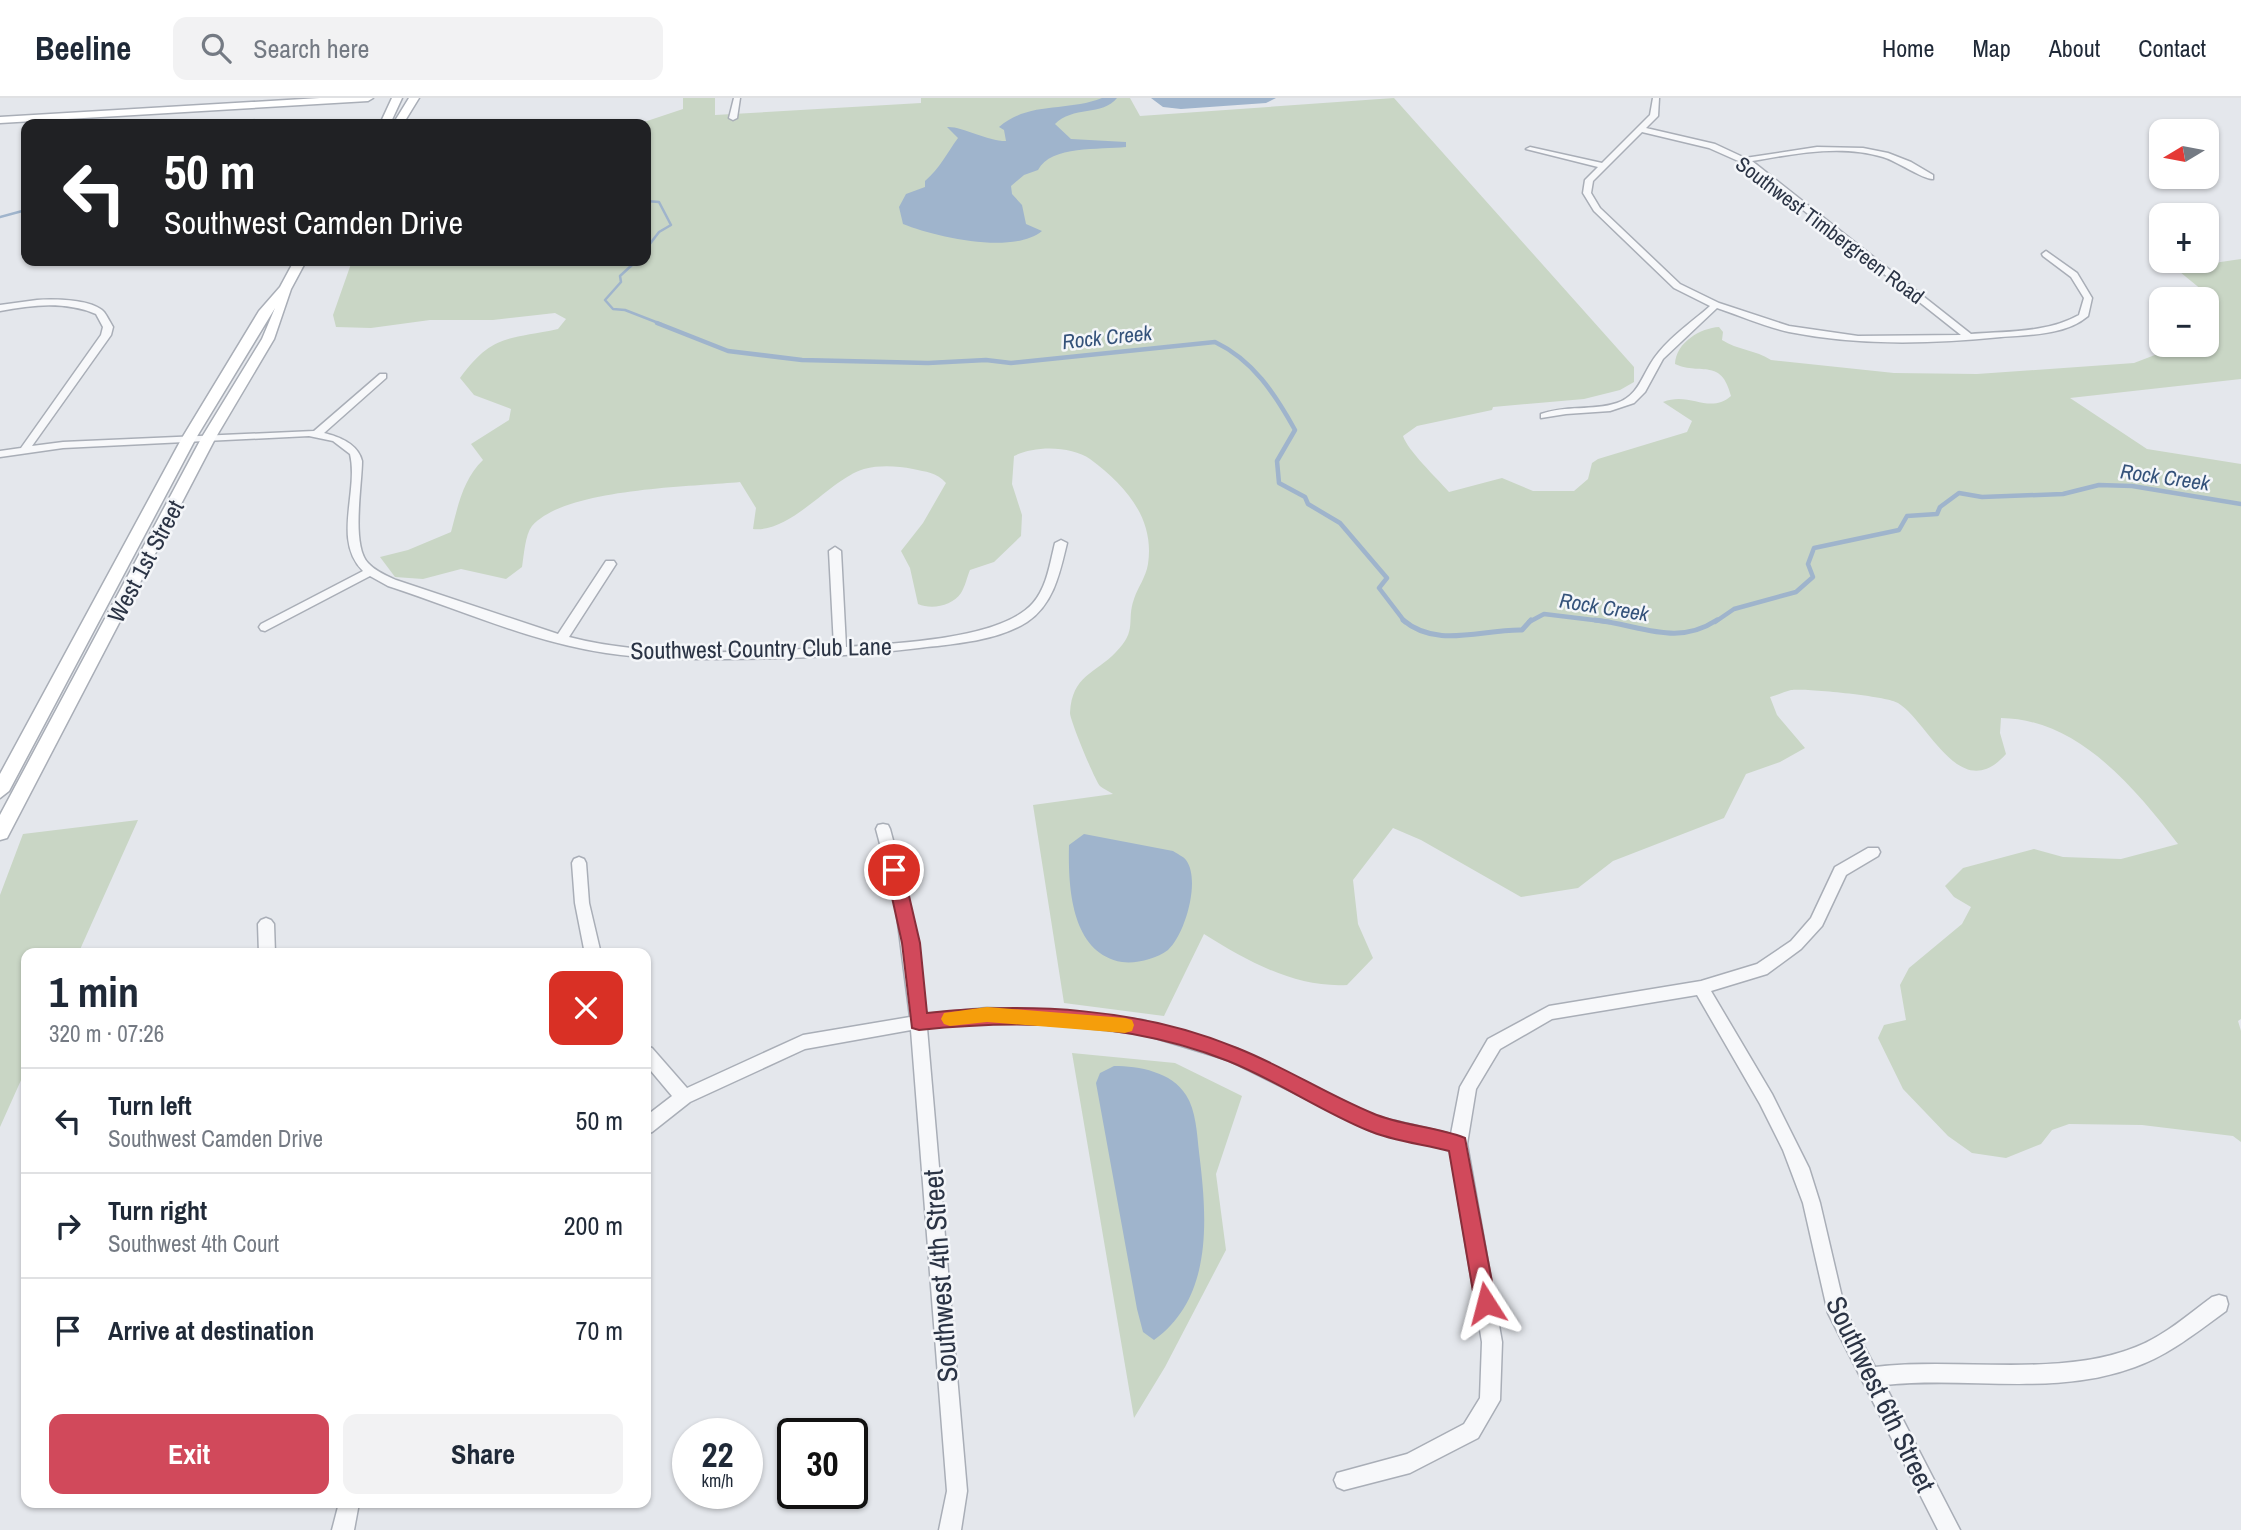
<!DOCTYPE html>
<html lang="en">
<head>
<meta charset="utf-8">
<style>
  :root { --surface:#fff; --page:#f2f2f3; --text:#1f2937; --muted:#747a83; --line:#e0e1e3; --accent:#d1495b }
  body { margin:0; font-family:"Archivo Narrow",sans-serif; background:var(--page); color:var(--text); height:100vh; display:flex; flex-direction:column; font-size:26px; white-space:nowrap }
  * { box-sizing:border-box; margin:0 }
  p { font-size:23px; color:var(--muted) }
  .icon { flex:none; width:38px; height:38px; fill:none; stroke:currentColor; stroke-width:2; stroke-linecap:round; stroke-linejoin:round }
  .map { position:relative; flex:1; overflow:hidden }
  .panel { position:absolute; left:21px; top:850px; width:630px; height:560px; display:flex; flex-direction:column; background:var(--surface); border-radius:14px; box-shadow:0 2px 5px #0004 }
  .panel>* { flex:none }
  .guide { position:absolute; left:21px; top:21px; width:630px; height:147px; border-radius:14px; box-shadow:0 2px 5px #0004; background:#202124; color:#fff; overflow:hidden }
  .needle { width:46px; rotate:260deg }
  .controls { position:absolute; left:2149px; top:21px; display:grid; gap:14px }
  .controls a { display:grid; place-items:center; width:70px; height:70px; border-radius:14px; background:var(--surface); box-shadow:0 2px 5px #0004; font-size:35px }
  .speed { position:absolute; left:672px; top:1320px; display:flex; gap:14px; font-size:35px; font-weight:700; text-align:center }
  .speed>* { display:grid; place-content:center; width:91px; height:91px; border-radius:50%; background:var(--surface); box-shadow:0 2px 5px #0004; line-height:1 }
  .speed small { font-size:18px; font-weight:400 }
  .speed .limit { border:4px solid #111; border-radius:10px; background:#fff; color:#111 }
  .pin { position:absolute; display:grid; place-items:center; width:60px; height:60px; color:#fff; margin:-30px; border:4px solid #fff; border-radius:50%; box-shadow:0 2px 7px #0007 }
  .me { position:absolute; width:77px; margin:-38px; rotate:351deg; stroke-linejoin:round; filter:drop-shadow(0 0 5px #0008) }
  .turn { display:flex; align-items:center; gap:24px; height:147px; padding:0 28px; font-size:32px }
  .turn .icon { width:91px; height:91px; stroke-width:2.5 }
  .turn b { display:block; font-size:49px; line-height:60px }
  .round { display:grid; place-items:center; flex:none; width:74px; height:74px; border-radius:14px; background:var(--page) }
  .overview { display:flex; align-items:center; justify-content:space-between; height:119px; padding:0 28px }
  h1 { font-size:42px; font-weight:800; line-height:52px }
  .primary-button { display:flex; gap:14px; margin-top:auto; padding:14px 28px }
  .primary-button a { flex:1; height:80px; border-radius:14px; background:var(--accent); color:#fff; font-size:28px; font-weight:800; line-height:80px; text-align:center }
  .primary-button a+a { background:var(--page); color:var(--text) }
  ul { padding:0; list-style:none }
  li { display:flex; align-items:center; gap:21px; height:105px; padding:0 28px; border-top:2px solid var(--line) }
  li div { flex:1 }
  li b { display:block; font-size:26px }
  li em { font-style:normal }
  header { display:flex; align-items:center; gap:42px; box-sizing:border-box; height:98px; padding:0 35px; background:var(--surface); border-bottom:2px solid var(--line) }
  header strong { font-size:33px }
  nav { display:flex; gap:38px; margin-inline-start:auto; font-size:24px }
  .search { width:490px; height:63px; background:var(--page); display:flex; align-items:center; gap:18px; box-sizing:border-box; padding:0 24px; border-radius:14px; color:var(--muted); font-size:26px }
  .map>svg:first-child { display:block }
  .green { fill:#c9d6c5 }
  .water { fill:#9fb4cc }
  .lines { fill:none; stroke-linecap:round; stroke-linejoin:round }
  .stream-far2 { stroke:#9fb4cc; stroke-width:2.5 }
  .stream-far1 { stroke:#9fb4cc; stroke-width:4.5 }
  .stream { stroke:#9fb4cc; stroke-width:5 }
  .street-casing { stroke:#a9aeb7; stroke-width:3 }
  .secondary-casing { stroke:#a9aeb7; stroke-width:3 }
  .street { fill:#f7f8fa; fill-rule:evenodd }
  .secondary { fill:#fff; fill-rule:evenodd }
  .route { fill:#d1495b; stroke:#882f3b; stroke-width:2 }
  .slow { fill:#f59e0b }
  .labels { text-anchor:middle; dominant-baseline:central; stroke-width:5; stroke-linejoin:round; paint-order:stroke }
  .far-street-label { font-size:21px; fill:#2b3445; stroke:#f4f6f9 }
  .far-water-label { font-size:21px; font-style:italic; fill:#34527a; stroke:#f4f6f9 }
  .street-label { font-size:24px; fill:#2b3445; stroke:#f4f6f9 }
  .near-street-label { font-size:28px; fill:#2b3445; stroke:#f4f6f9 }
</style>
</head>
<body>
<header>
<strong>Beeline</strong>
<div class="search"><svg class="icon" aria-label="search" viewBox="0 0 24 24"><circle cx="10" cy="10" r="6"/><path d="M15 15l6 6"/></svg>Search here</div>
<nav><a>Home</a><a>Map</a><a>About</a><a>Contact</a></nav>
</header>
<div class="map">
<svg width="2241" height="1432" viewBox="0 0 2241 1432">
  <rect width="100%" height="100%" fill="#e4e7ec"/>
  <path class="green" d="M683,0H715V17L921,5V0H1130L1140,18L1394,0L1634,269V284L1620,292L1584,301L1493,309L1492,312L1417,328L1403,338C1408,353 1436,379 1449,394L1502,380L1533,393H1574L1588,381L1592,365L1598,361L1687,334L1692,323L1663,304C1690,293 1709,317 1731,298C1721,259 1702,278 1675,266C1676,244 1701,230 1719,229L1723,234L1722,242C1737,252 1756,252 1771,262L1894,275L1977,276L2134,265L2181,247H2207V201H2202V192L2180,174V170L2241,161V281L2070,300L2147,351L2241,366V921L2238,923L2241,933V1044L2233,1038L2142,1027L2069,1026L2052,1032L2041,1046L2006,1060L1972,1055L1948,1038L1903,991L1878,940L1884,927L1906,922L1900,887L1909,870L1962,826L1971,809L1954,799L1945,788L1963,770L2034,751L2063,759L2121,761L2178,746C2134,689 2078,621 2001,620L2000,635L2006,656C1960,708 1929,624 1898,605C1888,598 1804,590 1791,592C1784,594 1777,597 1770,599L1777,617L1805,650L1780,664L1746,676L1724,720L1613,763L1578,790L1521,799L1421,742L1393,730L1353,782L1358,826L1373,860L1347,887C1295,890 1247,863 1204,836L1164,918L1064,905L1033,707L1113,696C1109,693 1103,691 1100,688C1095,683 1070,622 1070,615C1072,577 1095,576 1116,554C1138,532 1126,523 1134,501C1138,489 1146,479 1148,466C1155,420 1125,387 1090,361C1072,348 1035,347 1014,358L1012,386L1022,417L1021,438L994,464L970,472C967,479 965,489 961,495C952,508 932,512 918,506L910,470L901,453L923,425L946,385C936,374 926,374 913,371C897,368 880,367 864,371C830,381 792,435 753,431L756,410L740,384C691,389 565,390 532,428C525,437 524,457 522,469L506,481L461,471L423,481L395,479L380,459L408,452L451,434C458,408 463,381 483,362L471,346L509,322L511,311L474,297L460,280C493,235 508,242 558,231L566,221L555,215L493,222H430L371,230L336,229L333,217L352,163H646V26H638L683,11Z
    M138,722L78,856H26V971L0,1029V797L23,736Z
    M1072,955L1175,965L1242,998L1216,1076L1226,1152L1165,1269L1134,1320Z"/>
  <path class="water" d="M1102,0H1117C1103,18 1072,8 1055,26L1071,41L1126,44V49C1100,52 1051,47 1038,72L1024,77L1011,88L1012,96L1022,107L1026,126L1042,133C1013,157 935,139 903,126L899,109L906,96L925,89V83C940,70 947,55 958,40L947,29C962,28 986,43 1006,43L1004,32L999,29C1029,3 1067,14 1102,0Z
    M1151,0H1276L1266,5L1181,11L1163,9Z
    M1084,736L1173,753C1177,756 1183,758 1186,762C1201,782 1185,837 1168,852C1156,861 1136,866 1122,864C1071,855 1068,789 1069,747Z
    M1114,968C1139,968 1172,974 1186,997C1196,1012 1197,1036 1199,1054C1207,1119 1214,1199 1154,1242L1143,1234L1137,1211L1096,985L1100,975Z"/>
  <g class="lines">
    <path class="stream-far2" d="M247,26L254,22
      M646,103L659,104L671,127L659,134L646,151
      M0,119L26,112
      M632,163V167L620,178L621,184L605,202L613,211L625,212L661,226"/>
    <path class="stream-far1" d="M657,225L728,253L802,262L928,265L986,262L1011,265L1215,244C1253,262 1275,296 1295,332L1277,363L1279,385L1305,399L1308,406L1340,425L1387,480L1379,490L1405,524
      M1529,524L1544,516L1610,524
      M1715,524L1734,511L1796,494L1813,479L1808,466L1814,450L1899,432L1907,418L1937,416L1940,409L1959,395L1982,399L2063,396L2099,387L2132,388L2241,406"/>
    <path class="stream" d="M1403,522C1437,551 1481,531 1522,532L1531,522
      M1595,522C1641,527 1676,549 1717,522"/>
    <g class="street-casing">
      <path id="street" d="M734,0H740L737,20L733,22L729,20Z
        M1653,0H1659L1658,18L1646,30L1715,46L1745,60L1817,49L1863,50L1888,55L1911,64L1933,77V81C1922,81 1897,63 1883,59C1840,46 1794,56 1752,63L1971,236C2007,233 2047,235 2079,217L2084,200L2071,179L2043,158L2042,156L2046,153L2077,175L2092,200L2088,218C2066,237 2029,237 2001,239C1930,246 1859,248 1789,234C1765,229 1741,218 1717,210L1663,261L1645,294L1634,305L1610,313L1566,316L1541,320V316C1566,307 1593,313 1617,305C1637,298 1641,281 1651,265C1665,242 1691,225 1710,208L1674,190L1594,113L1583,95L1585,82L1598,69L1526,51L1530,49L1602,65L1650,17ZM1642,34L1709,50L1745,66L1961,237L1858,238L1789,228L1719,205L1680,186L1600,110L1591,95L1593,83Z
        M37,202C54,201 92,201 104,214C107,218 110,224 113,229L111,237L32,348L63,344L314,333L380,276H386V280L324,335C340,339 358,346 362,363C362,387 351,447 368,465C375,473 387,478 396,482L558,536L606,463H614L616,466L569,539C650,560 751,555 834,549L829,453L835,449L841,453L846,549C894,545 1001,542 1033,505C1047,489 1050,465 1055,445L1061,442L1067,445C1060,474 1054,506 1027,524C997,543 954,546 919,550C854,558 788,561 723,561C684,561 645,561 606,555C531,544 459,511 388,488L370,478L265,533L261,532L259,529L261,526L363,473C332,443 359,393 350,356L333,343L309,338L63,350L0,359V353L21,350L101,237L103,229L96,216C64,203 33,207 0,213V207Z
        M883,726L888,727L890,731L909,802L926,916L987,910L1058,913L1142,922L1238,951L1374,1018L1451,1036L1460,989L1488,941L1549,908L1701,883L1757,866L1791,843L1811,820L1835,769L1868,750H1878L1880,754L1878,758L1846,777L1822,828L1801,851L1767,876L1711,893L1772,996L1809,1070L1820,1105L1845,1212L1875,1269C1957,1259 2060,1280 2136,1249C2164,1238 2188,1217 2212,1199L2219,1197L2226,1199L2228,1206L2226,1213C2197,1234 2169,1257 2135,1269C2055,1299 1968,1278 1885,1287L1960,1432H1938L1828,1215L1803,1105L1783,1052L1760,1006L1697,897L1552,921L1500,951L1476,991L1467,1046L1502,1244L1500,1302L1478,1340L1410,1375L1344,1392L1337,1389L1334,1382L1337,1375L1407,1356L1464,1326L1480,1300L1482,1244L1450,1052L1371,1033L1228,962L1142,936L1058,927L987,924L927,930L967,1393L961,1432H939L947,1393L911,932L805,951L690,1004L652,1034L646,1036V1018L672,998L646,967V948L652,950L687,990L803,937L910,919L895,802L876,731L878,727Z
        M579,759L584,761L586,765L589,805L601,856H585L575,805L572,765L574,761Z
        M266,820L271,822L274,826L275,856H259L258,826L261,822Z
        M339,1405H359L354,1432H332Z"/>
    </g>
    <g class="secondary-casing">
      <path id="secondary" d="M320,0H373L368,3L0,25V19Z
        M392,0H402L390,26H380Z
        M409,0H419L403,26H393Z
        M294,163H306L291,191L274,241L216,339L7,740L0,742V717L202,339L262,241L275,210L196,340L9,693L0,700V676L182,340L259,213L280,189Z"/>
    </g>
    <use href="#street" class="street"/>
    <use href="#secondary" class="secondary"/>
  </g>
  <path class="route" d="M894,765L903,772L920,845L927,915C1029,904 1141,910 1237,950C1283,968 1326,996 1372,1015C1401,1028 1435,1028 1465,1040L1496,1205L1493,1212L1486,1216L1478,1212L1475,1205L1449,1053C1422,1046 1392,1043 1367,1032C1319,1012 1276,982 1228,963C1131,924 1021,921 919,932L912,930L902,845L886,772Z"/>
  <path class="slow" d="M987,909L1125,920L1132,922L1134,927L1132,933L1125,935L987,924L950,928L944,926L941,921L944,915Z"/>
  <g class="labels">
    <g class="far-street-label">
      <text transform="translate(1830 132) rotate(37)">Southwest Timbergreen Road</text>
    </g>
    <g class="far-water-label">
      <text transform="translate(1107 239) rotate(-6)">Rock Creek</text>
      <text transform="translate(2165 379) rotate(8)">Rock Creek</text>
      <text transform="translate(1604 509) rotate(9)">Rock Creek</text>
    </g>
    <g class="street-label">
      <text transform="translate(145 463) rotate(-62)">West 1st Street</text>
      <text transform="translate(761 550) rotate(-1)">Southwest Country Club Lane</text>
    </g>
    <g class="near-street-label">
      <text transform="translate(940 1178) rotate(-94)">Southwest 4th Street</text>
      <text transform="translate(1881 1296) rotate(64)">Southwest 6th Street</text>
    </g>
  </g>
</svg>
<div class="controls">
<a><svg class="needle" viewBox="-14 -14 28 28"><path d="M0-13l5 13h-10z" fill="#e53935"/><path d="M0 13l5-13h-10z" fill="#747a83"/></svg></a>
<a>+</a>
<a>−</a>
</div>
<div class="speed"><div>22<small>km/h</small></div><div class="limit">30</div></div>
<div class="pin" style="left:894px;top:772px;background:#d93025"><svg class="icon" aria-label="arrive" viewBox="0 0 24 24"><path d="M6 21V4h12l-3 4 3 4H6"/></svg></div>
<svg class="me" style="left:1486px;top:1205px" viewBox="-20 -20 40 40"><path d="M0-17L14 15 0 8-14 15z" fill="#d1495b" stroke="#fff" stroke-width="4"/></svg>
<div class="guide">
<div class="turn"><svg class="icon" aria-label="left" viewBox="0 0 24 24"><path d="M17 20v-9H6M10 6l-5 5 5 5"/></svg><div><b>50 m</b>Southwest Camden Drive</div></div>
</div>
<section class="panel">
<div class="overview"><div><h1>1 min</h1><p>320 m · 07:26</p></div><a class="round" style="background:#d93025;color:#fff"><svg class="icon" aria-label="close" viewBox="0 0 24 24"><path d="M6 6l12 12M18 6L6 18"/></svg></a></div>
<ul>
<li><svg class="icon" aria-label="left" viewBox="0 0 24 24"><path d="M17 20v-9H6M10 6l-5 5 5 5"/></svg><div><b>Turn left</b><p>Southwest Camden Drive</p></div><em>50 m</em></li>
<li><svg class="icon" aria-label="right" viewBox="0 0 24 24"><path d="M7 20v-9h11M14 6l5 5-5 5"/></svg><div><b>Turn right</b><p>Southwest 4th Court</p></div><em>200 m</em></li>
<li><svg class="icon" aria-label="arrive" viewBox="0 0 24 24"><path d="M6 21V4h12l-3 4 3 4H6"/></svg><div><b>Arrive at destination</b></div><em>70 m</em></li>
</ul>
<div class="primary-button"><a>Exit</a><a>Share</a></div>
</section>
</div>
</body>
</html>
